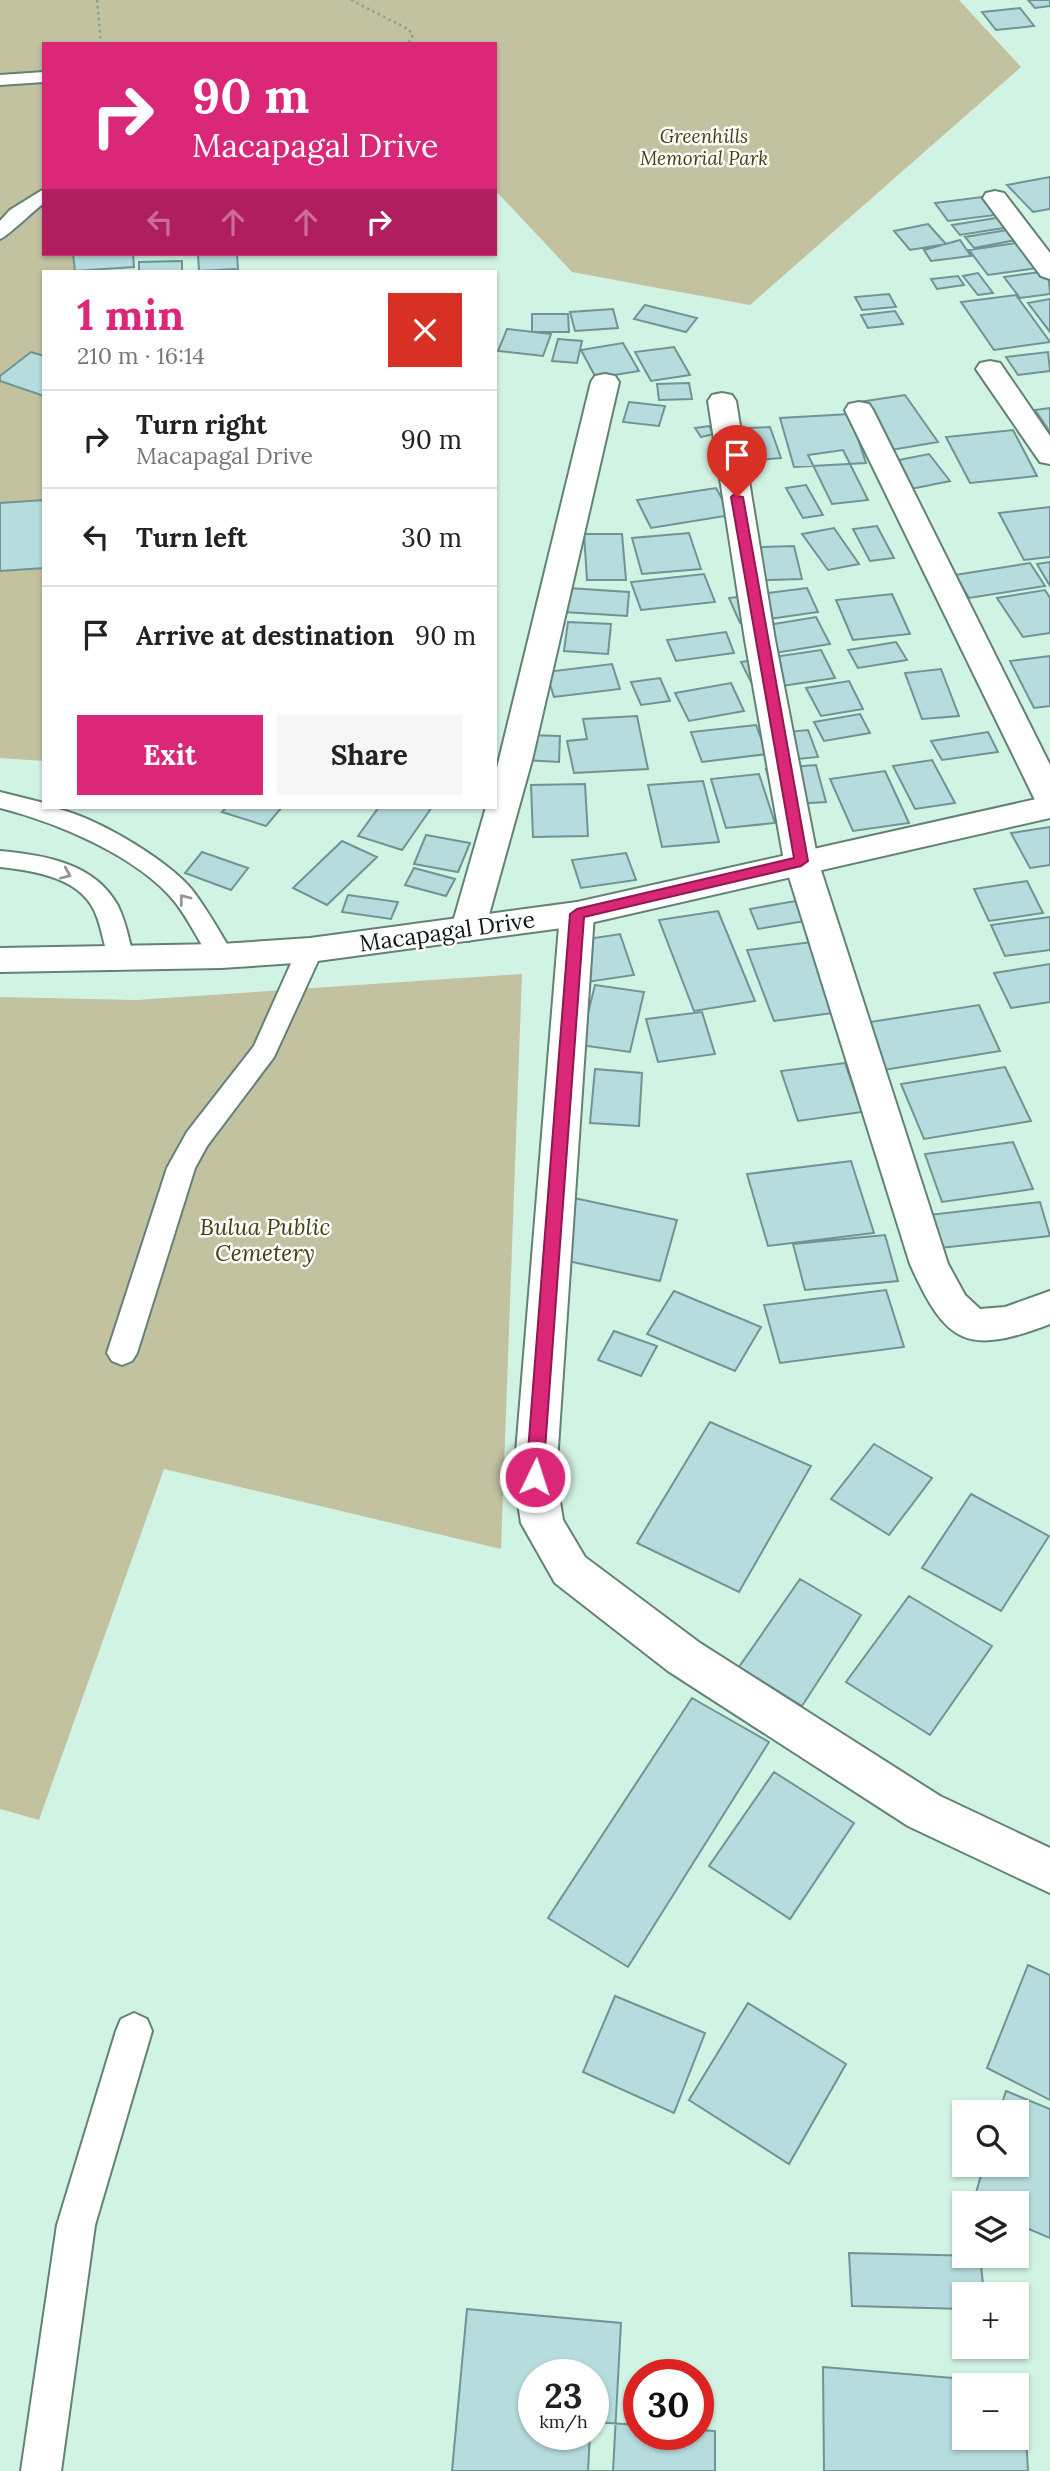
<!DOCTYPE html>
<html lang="en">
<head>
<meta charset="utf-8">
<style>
  :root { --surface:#fff; --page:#f6f6f6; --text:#222; --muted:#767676; --line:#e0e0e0; --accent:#db2777 }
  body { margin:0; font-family:Lora,serif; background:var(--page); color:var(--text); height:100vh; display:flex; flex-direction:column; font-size:26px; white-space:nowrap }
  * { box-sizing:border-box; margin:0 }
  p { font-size:23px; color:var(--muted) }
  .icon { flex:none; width:38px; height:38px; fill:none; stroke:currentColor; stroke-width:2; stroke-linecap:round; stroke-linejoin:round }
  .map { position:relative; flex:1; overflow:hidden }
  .drawer { position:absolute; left:42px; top:270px; width:455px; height:539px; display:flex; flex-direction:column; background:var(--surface); border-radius:0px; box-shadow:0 2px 5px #0004 }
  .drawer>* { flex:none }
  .guide { position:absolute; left:42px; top:42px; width:455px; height:214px; border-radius:0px; box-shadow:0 2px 5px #0004; background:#db2777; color:#fff; overflow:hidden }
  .tools { position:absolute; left:952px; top:2100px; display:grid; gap:14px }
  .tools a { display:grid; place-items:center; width:77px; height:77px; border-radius:0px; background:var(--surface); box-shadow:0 2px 5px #0004; font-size:35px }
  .speed { position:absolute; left:518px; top:2359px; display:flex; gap:14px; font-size:35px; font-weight:700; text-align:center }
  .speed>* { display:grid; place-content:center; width:91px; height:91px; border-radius:50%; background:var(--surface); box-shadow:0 2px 5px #0004; line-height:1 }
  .speed small { font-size:18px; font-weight:400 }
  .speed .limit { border:10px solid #d22; background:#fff; color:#111 }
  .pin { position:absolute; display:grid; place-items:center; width:60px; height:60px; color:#fff; margin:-72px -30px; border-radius:50% 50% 50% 0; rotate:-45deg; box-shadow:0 0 7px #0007 }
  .pin .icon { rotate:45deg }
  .me { position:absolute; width:77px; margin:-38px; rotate:4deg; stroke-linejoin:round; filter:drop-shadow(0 0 5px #0008) }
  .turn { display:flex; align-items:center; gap:24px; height:147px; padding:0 35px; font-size:32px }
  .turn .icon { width:91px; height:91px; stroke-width:2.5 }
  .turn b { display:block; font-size:49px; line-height:60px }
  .lanes { display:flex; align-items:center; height:66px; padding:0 35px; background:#0003; justify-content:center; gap:35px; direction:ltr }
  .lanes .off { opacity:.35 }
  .round { display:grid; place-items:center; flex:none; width:74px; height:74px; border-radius:0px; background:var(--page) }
  .summary { display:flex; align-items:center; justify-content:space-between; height:119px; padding:0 35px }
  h1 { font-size:42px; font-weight:700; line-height:52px; color:var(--accent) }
  .action { display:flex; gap:14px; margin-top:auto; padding:14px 35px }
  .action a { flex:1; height:80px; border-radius:0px; background:var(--accent); color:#fff; font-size:28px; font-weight:700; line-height:80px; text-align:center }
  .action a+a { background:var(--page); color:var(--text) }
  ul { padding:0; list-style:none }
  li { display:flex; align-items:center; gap:21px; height:98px; padding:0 35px; border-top:2px solid var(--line) }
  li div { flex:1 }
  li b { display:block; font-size:26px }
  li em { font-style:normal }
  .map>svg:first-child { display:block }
  .green { fill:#c2c1a0 }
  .building { fill:#b6dcdd; stroke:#709495; stroke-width:2; fill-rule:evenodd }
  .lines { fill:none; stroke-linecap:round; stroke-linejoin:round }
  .lane-casing { stroke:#638275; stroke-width:4 }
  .street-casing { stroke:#638275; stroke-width:4 }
  .secondary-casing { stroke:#638275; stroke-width:4 }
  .path { stroke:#88a297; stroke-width:2.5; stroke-dasharray:2.5 3.5; stroke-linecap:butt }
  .lane { fill:#fff; fill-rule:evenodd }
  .street { fill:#fff; fill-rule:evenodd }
  .secondary { fill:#fff; fill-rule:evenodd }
  .oneway { stroke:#929895 }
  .route { fill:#db2777; stroke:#8e194d; stroke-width:2 }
  .labels { text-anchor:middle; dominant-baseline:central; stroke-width:5; stroke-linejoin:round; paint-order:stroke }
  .far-park-label { font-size:19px; font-style:italic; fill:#444110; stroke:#fff }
  .street-label { font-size:23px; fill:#0d1914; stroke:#fff }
  .park-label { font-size:23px; font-style:italic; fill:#444110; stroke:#fff }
</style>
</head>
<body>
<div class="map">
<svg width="1050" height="2471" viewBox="0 0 1050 2471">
  <rect width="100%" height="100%" fill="#d1f3e4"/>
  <path class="green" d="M0,0H959L1021,67L750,305L572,272L495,190V44H44V254H99L100,271H44V761L0,758Z
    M522,974L501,1549L164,1469L39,1820L0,1809V997L136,1000Z"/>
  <path class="building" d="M1028,0H1050V6L1035,8Z
    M1020,8L1034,26L996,30L982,12Z
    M1050,177V209L1033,212L1007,185Z
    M982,197L995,215L948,221L935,203Z
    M1002,217L1010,227L960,235L952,225Z
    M928,224L946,244L910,250L894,231Z
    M1007,230L1016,240L974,248L965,237Z
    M960,240L971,256L931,261L924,250Z
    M1023,242L1044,267L988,275L969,250Z
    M73,254H133L134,267L75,271Z
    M198,254H237L238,269L199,271Z
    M182,261V271H139V262Z
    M1048,271L1050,294L1020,298L1004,277Z
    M978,273L993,293L978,295L963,276Z
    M958,276L964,285L937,289L931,279Z
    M889,294L896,307L862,310L855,297Z
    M1016,295L1050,342L994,350L961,302Z
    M1050,299V332L1028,303Z
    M645,305L697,318L686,332L634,319Z
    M613,309L618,328L575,331L570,312Z
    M895,311L903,324L868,328L861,315Z
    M532,314H568L569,332H532Z
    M507,329L551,334L543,356L498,351Z
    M558,339L582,341L577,363L552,361Z
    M623,343L639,371L596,378L581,350Z
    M674,347L690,375L651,381L635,352Z
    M31,352L44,356V396L0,381V376Z
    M1048,352L1050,371L1018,375L1006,357Z
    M689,383L692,399L659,400L657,384Z
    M905,395L938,442L891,450L859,402Z
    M629,402L665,406L659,426L623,422Z
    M1050,408V432L1035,410Z
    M850,414L866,463L794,467L780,418Z
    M709,426L714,434L701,437L695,428Z
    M770,427L781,458L742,461L731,429Z
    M1013,430L1037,476L970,483L946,437Z
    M843,450L868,500L832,504L808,455Z
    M929,454L950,481L911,489L889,462Z
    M806,485L823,515L803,518L786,488Z
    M716,488L731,515L651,528L637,500Z
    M44,500V568L0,571V503Z
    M1050,507V557L1024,560L999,513Z
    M877,526L894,558L870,561L853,529Z
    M834,528L859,564L828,570L802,534Z
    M689,533L701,569L642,574L632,538Z
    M584,534H622L626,580H587Z
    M794,546L802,579L743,581L736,548Z
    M1050,562V586L1037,564Z
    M1030,563L1045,586L969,598L955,575Z
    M704,574L715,602L641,610L631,582Z
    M568,588L629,592L627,616L564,612Z
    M807,588L818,612L740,623L729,598Z
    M1045,590L1050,598V633L1023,637L997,598Z
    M892,594L910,634L853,640L836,600Z
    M816,617L830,644L775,653L762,626Z
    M568,622L611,624L608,654L564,651Z
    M726,632L734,653L676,661L667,640Z
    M896,642L907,660L858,668L848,650Z
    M821,650L835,678L755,690L741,662Z
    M1050,656V706L1034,708L1010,661Z
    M612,664L620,689L554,697L546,672Z
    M941,669L959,716L922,719L905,673Z
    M660,678L670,701L641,705L631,682Z
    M849,681L863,709L821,716L806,688Z
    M731,683L744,711L689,721L675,693Z
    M860,714L870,733L824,741L814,722Z
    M637,716L648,769L574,773L567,741L587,739L583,719Z
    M756,725L767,754L702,762L691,732Z
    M808,730L818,757L777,761L767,734Z
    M988,732L998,752L942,760L931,741Z
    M526,735L560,736L559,762L524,760Z
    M932,760L955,803L915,809L893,766Z
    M816,765L826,802L776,805L766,769Z
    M885,771L909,823L853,831L830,779Z
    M759,774L775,823L726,828L711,779Z
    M703,781L719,842L662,847L648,785Z
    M585,784L588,836L533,837L531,785Z
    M227,807H282L266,826L222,812Z
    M379,807H432L402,850L358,836Z
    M1050,827V865L1030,868L1011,833Z
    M426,835L470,843L458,872L414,864Z
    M342,841L377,857L327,905L293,888Z
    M202,852L248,868L231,890L185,873Z
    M626,853L636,880L581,888L572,860Z
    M414,868L455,879L446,896L405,885Z
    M1027,881L1043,913L989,921L974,889Z
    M348,895L398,902L391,919L342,912Z
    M795,901L805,921L758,929L750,909Z
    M718,911L755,1001L694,1011L659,920Z
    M1050,917V950L1005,956L991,925Z
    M620,934L634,975L587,982L575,941Z
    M812,942L840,1012L774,1021L747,950Z
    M1050,964V1002L1011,1008L994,973Z
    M595,985L644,992L630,1052L580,1045Z
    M979,1005L1000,1051L884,1070L864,1023Z
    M702,1012L715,1054L658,1062L646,1019Z
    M845,1063L862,1112L798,1121L781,1071Z
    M1005,1067L1031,1121L924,1139L901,1084Z
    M595,1069L642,1073L639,1126L590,1123Z
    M1013,1142L1033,1189L942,1202L925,1154Z
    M851,1161L874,1233L768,1246L747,1174Z
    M574,1198L677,1220L660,1281L554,1258Z
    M1040,1202L1050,1236L940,1248L929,1215Z
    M885,1235L898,1281L805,1290L793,1244Z
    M886,1290L904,1347L780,1363L764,1305Z
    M674,1291L761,1327L735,1371L647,1334Z
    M614,1331L657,1346L641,1376L598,1360Z
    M710,1422L811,1466L739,1592L637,1543Z
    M874,1444L932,1478L889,1535L831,1499Z
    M971,1494L1049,1536L1001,1611L922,1568Z
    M800,1579L861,1615L802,1706L739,1667Z
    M909,1596L992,1646L930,1735L846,1682Z
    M692,1698L769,1742L628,1967L548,1918Z
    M774,1772L854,1823L790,1919L709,1866Z
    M1028,1965L1050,1975V2100L987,2068Z
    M615,1996L705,2033L674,2113L583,2072Z
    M748,2003L846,2064L789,2164L689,2100Z
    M1006,2091L1050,2109V2238L1017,2224V2203H973L984,2165H1017V2112H999Z
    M849,2253L980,2256L984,2294H964V2309L852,2306Z
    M467,2309L621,2323L613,2471H452ZM534,2375H593V2434H534Z
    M823,2367L1023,2384L1028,2471H824ZM964,2385H1017V2438H964Z
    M593,2422L639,2425V2434H698V2430L715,2431V2471H588L590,2434H593Z"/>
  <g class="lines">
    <g class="lane-casing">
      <path id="lane" d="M44,72V82L0,85V75Z
        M44,189V203C34,210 7,237 0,239V221L10,210Z
        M0,792L44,803V807C81,807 171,861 193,891C208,911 221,934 234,956L230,962L221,965L212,962C200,943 189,920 175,902C138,856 56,822 0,808Z
        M0,851C44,855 95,863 118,906C126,922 129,941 134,958L130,964L121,967L112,964C104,950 103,933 97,917C84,878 36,871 0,867Z
        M310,941L319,944L323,950L274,1057L207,1146L195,1168L137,1353L132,1361L122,1365L112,1361L107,1353L167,1168L187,1132L254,1046L297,950L301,944Z
        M134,2013L147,2019L152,2031L95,2225L61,2471H21L57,2225L116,2031L121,2019Z"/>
    </g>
    <g class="street-casing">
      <path id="street" d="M995,191L1004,193L1050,253V279L1041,276L983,198L986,193Z
        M990,361L1000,363L1050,436V464L1040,462L976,369L980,363Z
        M605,374L615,376L619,382L532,760L485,929L480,937L468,941L456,937L451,929L486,807H495V776L591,382L595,376Z
        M722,393L732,395L736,401L775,640L818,861L948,1264L965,1295L980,1309L1005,1307L1050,1291V1324C966,1356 946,1344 910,1264L784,861L745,640L708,401L712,395Z
        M859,402L869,404L873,410L1050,765V809L1038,806L1034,798L845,410L849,404Z
        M577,902L589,906L594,914L556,1477L563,1520L585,1557L700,1643L940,1796L1050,1848V1893L908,1826L668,1671L555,1583L521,1523L514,1477L560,914L565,906Z"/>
    </g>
    <g class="secondary-casing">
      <path id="secondary" d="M1050,796V818L577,926L310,962L221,968L0,972V948L221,944L310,938L577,902Z"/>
    </g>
    <path class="path" d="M97,0L101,44
      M351,0L408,29L413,35L408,44"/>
    <use href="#lane" class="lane"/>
    <use href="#street" class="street"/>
    <use href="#secondary" class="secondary"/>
  </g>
  <defs><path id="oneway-chevron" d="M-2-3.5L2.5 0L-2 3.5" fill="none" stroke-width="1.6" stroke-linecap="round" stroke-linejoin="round" transform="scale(1.75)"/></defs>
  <g class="oneway">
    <use href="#oneway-chevron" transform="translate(66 874) rotate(23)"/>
    <use href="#oneway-chevron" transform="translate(184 899) rotate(-128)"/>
  </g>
  <path class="route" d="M733,495L743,497L808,861L801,866L584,917L543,1477L541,1482L535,1484L529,1482L526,1477L570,914L577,909L794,858L731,497Z"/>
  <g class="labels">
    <g class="far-park-label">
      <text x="704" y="136">Greenhills<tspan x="704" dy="22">Memorial Park</tspan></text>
    </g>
    <g class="street-label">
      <text transform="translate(447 931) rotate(-8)">Macapagal Drive</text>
    </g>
    <g class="park-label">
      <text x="265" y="1226">Bulua Public<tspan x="265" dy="26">Cemetery</tspan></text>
    </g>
  </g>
</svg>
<div class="tools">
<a><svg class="icon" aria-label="search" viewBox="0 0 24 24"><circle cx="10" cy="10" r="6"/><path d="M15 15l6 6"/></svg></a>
<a><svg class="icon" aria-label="layers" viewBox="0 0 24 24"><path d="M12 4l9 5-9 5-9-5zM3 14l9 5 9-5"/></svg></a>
<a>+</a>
<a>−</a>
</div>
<div class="speed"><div>23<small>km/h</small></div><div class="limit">30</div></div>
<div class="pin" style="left:737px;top:497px;background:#d93025"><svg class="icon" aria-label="arrive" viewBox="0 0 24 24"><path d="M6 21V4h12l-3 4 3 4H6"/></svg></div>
<svg class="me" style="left:535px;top:1477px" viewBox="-20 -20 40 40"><circle r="17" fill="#db2777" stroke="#fff" stroke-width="3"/><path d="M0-11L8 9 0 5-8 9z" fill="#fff"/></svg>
<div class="guide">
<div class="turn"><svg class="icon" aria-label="right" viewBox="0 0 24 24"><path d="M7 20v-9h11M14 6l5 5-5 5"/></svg><div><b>90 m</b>Macapagal Drive</div></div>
<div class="lanes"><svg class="icon off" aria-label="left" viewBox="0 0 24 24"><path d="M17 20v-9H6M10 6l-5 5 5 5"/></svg><svg class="icon off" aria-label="ahead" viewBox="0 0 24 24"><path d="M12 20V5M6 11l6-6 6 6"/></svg><svg class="icon off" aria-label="ahead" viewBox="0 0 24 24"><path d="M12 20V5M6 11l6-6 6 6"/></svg><svg class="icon" aria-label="right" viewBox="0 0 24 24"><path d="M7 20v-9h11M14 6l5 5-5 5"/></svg></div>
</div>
<section class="drawer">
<div class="summary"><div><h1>1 min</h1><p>210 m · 16:14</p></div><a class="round" style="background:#d93025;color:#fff"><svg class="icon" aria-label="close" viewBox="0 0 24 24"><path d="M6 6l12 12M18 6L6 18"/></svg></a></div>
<ul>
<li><svg class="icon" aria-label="right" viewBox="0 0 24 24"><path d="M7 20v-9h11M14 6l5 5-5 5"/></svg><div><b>Turn right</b><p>Macapagal Drive</p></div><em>90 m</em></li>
<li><svg class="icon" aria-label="left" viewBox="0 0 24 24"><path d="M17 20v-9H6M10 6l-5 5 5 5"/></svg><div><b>Turn left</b></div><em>30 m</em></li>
<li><svg class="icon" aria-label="arrive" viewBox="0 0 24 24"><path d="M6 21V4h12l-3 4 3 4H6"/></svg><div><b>Arrive at destination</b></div><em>90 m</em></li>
</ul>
<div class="action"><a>Exit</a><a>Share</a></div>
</section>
</div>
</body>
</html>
